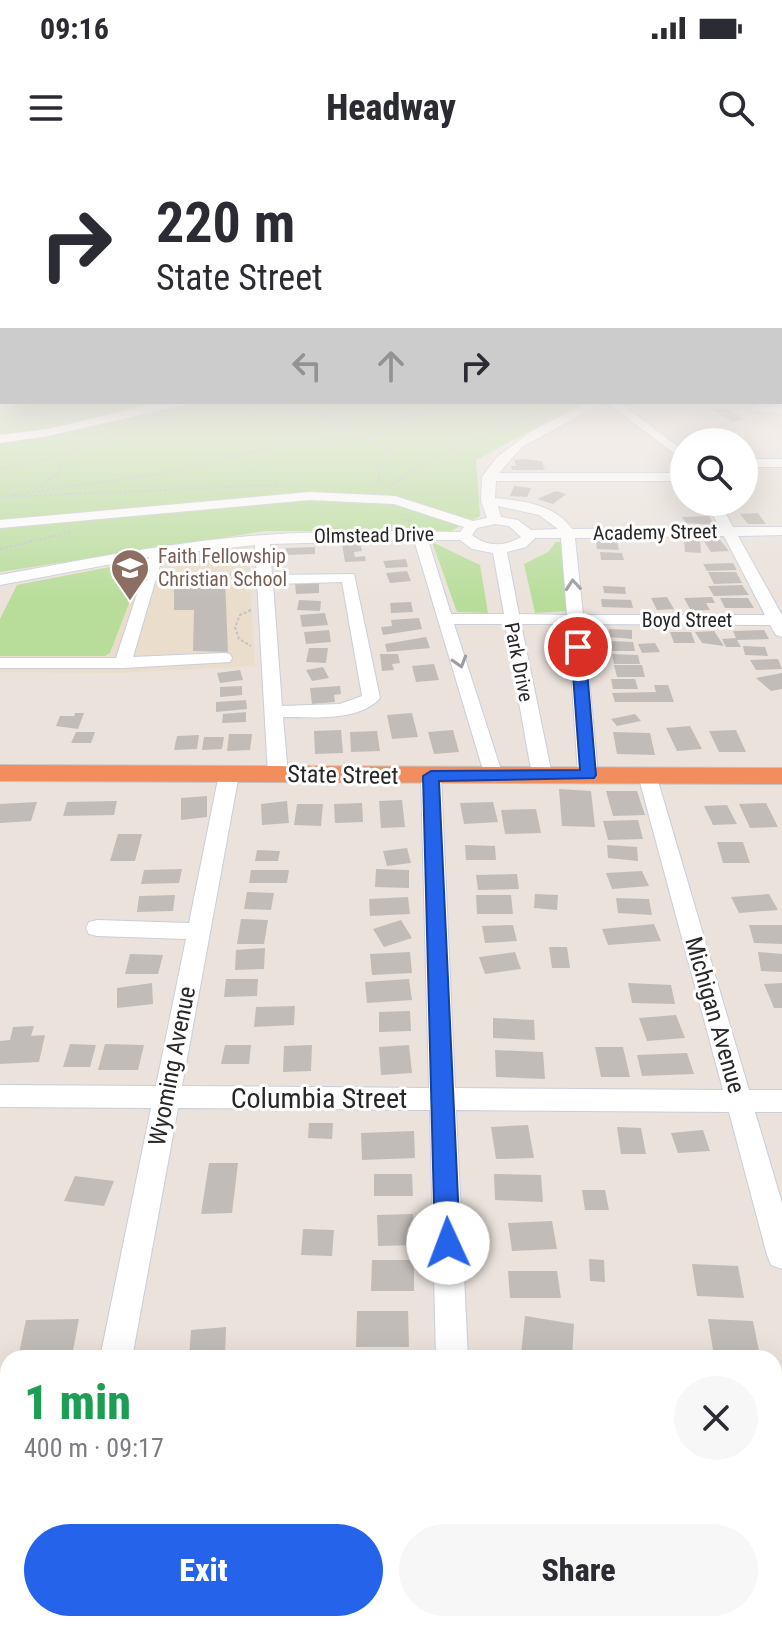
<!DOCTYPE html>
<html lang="en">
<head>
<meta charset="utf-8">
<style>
  :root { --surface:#fff; --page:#f7f7f7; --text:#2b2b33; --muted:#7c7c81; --accent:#2563eb }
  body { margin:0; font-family:"Roboto Condensed",sans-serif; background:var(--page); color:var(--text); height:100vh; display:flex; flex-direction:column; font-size:30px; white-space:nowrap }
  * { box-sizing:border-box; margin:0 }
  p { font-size:26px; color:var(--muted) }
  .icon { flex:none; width:44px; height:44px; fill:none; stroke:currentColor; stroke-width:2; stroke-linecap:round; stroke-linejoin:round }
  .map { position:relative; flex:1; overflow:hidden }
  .details { position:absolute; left:0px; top:1190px; width:782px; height:282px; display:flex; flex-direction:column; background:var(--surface); border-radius:24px 24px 0 0; box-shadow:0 8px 32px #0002 }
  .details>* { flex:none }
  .guide { position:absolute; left:0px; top:0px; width:782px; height:244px; box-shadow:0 8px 32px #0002; background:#fff; color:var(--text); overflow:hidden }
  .buttons { position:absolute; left:670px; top:268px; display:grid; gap:16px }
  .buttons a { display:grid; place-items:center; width:88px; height:88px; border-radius:50%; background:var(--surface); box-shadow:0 8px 32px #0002; font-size:40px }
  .pin { position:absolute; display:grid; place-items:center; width:68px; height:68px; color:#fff; margin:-34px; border:4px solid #fff; border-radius:50%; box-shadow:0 2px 8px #0007 }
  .me { position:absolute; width:88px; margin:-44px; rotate:358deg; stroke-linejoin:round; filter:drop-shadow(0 0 6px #0008) }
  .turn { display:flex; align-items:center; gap:28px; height:168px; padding:0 24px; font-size:36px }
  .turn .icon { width:104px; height:104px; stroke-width:2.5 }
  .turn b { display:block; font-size:56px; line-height:68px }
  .lanes { display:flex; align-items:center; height:76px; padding:0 24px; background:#0003; justify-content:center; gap:40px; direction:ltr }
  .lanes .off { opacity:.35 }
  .round { display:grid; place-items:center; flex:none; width:84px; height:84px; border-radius:42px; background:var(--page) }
  .overview { display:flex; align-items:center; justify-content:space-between; height:136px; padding:0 24px }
  h1 { font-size:48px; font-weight:800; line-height:60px; color:#1e9e55 }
  .button { display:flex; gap:16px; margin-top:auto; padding:16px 24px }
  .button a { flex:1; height:92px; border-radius:48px; background:var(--accent); color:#fff; font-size:32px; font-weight:800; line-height:92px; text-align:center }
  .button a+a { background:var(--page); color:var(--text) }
  .status { display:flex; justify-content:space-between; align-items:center; height:56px; padding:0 40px; background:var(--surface); direction:ltr }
  .status svg { height:22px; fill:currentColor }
  header { display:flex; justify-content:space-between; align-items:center; height:104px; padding:0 24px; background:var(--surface); font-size:36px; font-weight:800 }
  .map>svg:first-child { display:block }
  .education { fill:#ebddcb }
  .green { fill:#b8dd9b }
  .building { fill:#c2bcb8 }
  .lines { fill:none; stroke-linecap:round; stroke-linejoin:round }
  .minor-casing { stroke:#c9ced9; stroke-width:2 }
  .highway-casing { stroke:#c3c3c3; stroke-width:2 }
  .path { stroke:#c3c3c3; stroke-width:2; stroke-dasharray:3 2; stroke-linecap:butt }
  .minor { fill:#fff; fill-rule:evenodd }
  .highway { fill:#f28e5e; fill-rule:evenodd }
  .oneway { stroke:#9e9e9e }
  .route { fill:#2563eb; stroke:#184099; stroke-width:2 }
  .labels { text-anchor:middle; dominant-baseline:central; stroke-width:6; stroke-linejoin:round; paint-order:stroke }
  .far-street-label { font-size:20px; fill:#282828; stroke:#fff }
  .far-education-label { font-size:20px; fill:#785e54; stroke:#fff; text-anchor:start }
  .street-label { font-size:24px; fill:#282828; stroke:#fff }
  .near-street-label { font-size:28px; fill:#282828; stroke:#fff }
</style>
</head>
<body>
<div class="status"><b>09:16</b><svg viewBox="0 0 49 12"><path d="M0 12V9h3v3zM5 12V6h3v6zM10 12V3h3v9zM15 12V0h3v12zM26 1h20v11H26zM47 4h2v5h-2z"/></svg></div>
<header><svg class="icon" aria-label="menu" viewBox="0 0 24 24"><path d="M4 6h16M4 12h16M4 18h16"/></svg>Headway<svg class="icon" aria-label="search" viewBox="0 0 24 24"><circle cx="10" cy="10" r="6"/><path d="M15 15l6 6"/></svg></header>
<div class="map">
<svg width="782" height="1471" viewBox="0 0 782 1471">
  <rect width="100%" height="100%" fill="#eae2db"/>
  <path class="education" d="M248,387L255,506L120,513L0,512V459L17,425L136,402Z"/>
  <path class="green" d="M0,234L2,242H584L476,300L480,356L451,371H265L0,412Z
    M432,382L480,405L488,453L457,452Z
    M556,382H562L567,451L535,453L524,404L548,392Z
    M136,402L144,404L110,493L105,496H0V459L17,425Z"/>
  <path class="building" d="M727,248L745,260L732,262L714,250Z
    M525,299L542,301L545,310H512L511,306H516L514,300Z
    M514,326L531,328L527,337L510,336Z
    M556,331L566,334L553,344L537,339Z
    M758,353L766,364H748L740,354Z
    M709,356L714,365L686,363L682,357Z
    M684,379L700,380L701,393L685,392Z
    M703,380H720L729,391L711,392Z
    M596,381L617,382L619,390L597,389Z
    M360,383L362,391L354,392L355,397L365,396L366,401L345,402L342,384Z
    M315,387V394L286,395V388Z
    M600,392L622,393L624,400H601Z
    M406,399L408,407L386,408L383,401Z
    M733,403L737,410L707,411L703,404Z
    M407,411L411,421L390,423L386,413Z
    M708,412H736L742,423L714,424Z
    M225,419L228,492L193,491L194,450H174V429L202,427V420Z
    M319,422V433L296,434L295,423Z
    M742,425L749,435L714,436L708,426Z
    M603,426L625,427L626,434L604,433Z
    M667,437L674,449L657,450L651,438Z
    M712,437L715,443H706L710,450L691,451L684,438Z
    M720,438H748L754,448H725Z
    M601,439L631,440L633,448L602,447Z
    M299,440L321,441L320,451L297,450Z
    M411,442L413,452L391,453L390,443Z
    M325,453L328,465L302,467L300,455Z
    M419,458L422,469L383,475L381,467L392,466L391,460Z
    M609,469L632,470V479L609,477Z
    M329,470L331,482L306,484L304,472Z
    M764,470L769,479L737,480L741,487H726L722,479L736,478L733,471Z
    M714,471L724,486L702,483L695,472Z
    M670,472H691L695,483H674Z
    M426,477L430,488L387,492L385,484Z
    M610,481L633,482L635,491H612Z
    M655,483L660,492L642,493L638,484Z
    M743,486L765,487L768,496L745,495Z
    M309,488H328L326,503L306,502Z
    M380,494H398L400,503L392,504L394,510L382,511Z
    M612,494L638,495L640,504H614Z
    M778,499L782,509L756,510L750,500Z
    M434,504L439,520L416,522L412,506Z
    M614,505H642L645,517H617Z
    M323,507L329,518L312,521L306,510Z
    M240,510L243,520L220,523L217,513Z
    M782,513V529L771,531L756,518Z
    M611,519H635L638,529H613Z
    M654,525H668L674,542H615L612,533L656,532Z
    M242,526V535L220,537V527Z
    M340,526L341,534L334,535L335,542L312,544L310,528Z
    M246,540L247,549L216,552V542Z
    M246,552V562L222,563L223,554Z
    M75,553H84L78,569L56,566L60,556H74Z
    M412,553L418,577L392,579L387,555Z
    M635,554L641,561L617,566L611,559Z
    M690,566L702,589L677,591L666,568Z
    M341,570L343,593L315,594L314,571Z
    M453,570L459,592L434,594L428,572Z
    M736,570L746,592H719L709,571Z
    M377,571L380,591L351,592L350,572Z
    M76,572H95L91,583H71Z
    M613,572L650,573L655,595L617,594Z
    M229,574H252L250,590L227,591Z
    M199,575L197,589L174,590L177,576Z
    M204,577H224L222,589L202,590Z
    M559,629L591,631L595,667L562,666Z
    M606,631H637L645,655L613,656Z
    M207,636V657L181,660V638Z
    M402,640L405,667L381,668L379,641Z
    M117,641L114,655L63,656L67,642Z
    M287,641L289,663L262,665L261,644Z
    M37,642L31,661L0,663V644Z
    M493,642L498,662L464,664L460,643Z
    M362,643L363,662L335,663L334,644Z
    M766,643L778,667L750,668L739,644Z
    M297,644H323L321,666L294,665Z
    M727,645L737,664L713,665L704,646Z
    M536,649L541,673L505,674L501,650Z
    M638,660L643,679L608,680L603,661Z
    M118,674H142L135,701H110Z
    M717,682H743L750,703H723Z
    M465,685L495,686L496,700H466Z
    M607,685L637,687L638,701L608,698Z
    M407,688L411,703L387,706L383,691Z
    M257,690L280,691L278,701H255Z
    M182,709L179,723L141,724L144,710Z
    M376,709L409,710V728L375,727Z
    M251,710H289L287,723H249Z
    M642,711L649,726L612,729L606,713Z
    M517,714L519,729L478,730L476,715Z
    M247,732L274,733L271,750L244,749Z
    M535,734L558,735L557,750L534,748Z
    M769,734L778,750L739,753L731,737Z
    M175,735L173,751L137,752L139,736Z
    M476,735H511L513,754H477Z
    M408,737L410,754L370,756L369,739Z
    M616,738L649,739L652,755L618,753Z
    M241,759L268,760L264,784H237Z
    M401,760L412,778L384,787L373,769Z
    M654,764L661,781L608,785L602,769Z
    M513,765L517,781L485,783L482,766Z
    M749,765H782V784L754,783Z
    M549,787H567L570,808H552Z
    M265,788L264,809L235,810L236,790Z
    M410,792L412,813L372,815L370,794Z
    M515,792L521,809L485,814L479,797Z
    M758,792L782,794V812L761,811Z
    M130,794L163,795L158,814H125Z
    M226,819H258L257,836L224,837Z
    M409,819L412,840L367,843L365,822Z
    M152,823L153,844L117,848V828Z
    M628,823L671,825L675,844L632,843Z
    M782,823V848H774L764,824Z
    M295,846L294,865L254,867L256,847Z
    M410,851L411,871L379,872V852Z
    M676,855L685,878L647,881L639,858Z
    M493,858L534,860L535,880L493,878Z
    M34,866L31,876L45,875L39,902L0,904V881L10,880L13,867Z
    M70,884L96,885L90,907H63Z
    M105,884L144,885L138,910H98Z
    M225,885H251L249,904H221Z
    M312,885L311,911L283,912L284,886Z
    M409,885L412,913L381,915L379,887Z
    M595,887H623L630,917H601Z
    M495,890L543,892L545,919L496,917Z
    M687,893L694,914L642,916L637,895Z
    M309,963H333L332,979L308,978Z
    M528,965L534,998L496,999L491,967Z
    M617,967L641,968L646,994H621Z
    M703,970L710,991L678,993L671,973Z
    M414,971L415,998L362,1000L361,973Z
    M209,1003H238L232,1053L201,1054Z
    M374,1014H412L413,1036H374Z
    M494,1014L541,1015L543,1042L495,1040Z
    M75,1016L114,1021L104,1046L64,1041Z
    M582,1030H605L609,1050H585Z
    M413,1054L415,1085L378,1086L377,1055Z
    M552,1061L557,1089L512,1091L508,1063Z
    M303,1069L334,1070L332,1096L301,1095Z
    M589,1099L604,1100L605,1122L590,1121Z
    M372,1100H414V1131H371Z
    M692,1104L738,1106L744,1138L697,1136Z
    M508,1111H557L561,1138H510Z
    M357,1151H408L409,1187H356Z
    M525,1156L574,1164L572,1198L521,1194Z
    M79,1159L72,1196L18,1198L26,1160Z
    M708,1159L753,1161L759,1191L713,1190Z
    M226,1167L225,1198H189L191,1170Z
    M774,1281L782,1282V1319L774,1317Z
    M0,1345H8V1403L3,1428H0Z
    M774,1409L782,1410V1457H774Z
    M136,1464H184V1471H135Z
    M539,1464H577V1471H539Z"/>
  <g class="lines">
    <g class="minor-casing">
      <path id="minor" d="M160,242H196L48,276L0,283V275L48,269Z
        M590,242H605L522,287L499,313H684V321H496L495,338C524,341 554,344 572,369L720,368L706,342H720L733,367H782V375L738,376L782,455V477L776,475L770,465L584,464L598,615L595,619H581L578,615L568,464H521L552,615L542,621L532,615L505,464H454L503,616L500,620H486L414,380L270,384L272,415L354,414L380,538C359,562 312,557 283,557L288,615L285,619H271L268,615L255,385L163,395L133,497L224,493L230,494L232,498L230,502L123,508H0V498H116L149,397L0,425V415C76,401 152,386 229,378C305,370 384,371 460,372L464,367L394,344L310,340L0,368V360L310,332L395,336L473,361L487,358L481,341L482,317L497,297L533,270ZM498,346L539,355L558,369L531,370L518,360L501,357ZM495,364L509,366L521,377C504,387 487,387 472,375L477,368ZM724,376L765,455H583L575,378ZM535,378H561L567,455L519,454L507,392L526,387ZM428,380H460L472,389L493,393L504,454H451ZM342,422L362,536L340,544L282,546L273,424Z
        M606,242H619L684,291V301Z
        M758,242H772L767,246L782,248V254L751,251V247Z
        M744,299H782V307H744Z
        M229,608L239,614L182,926L429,928L421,616L431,610L441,616L455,928L723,930L638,615L641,611H655L749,930H782V952H755L782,1043V1109L771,1105L767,1095L729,952L456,950L468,1198H436L430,950L178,948L132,1198H100L151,948L0,947V925L156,926L186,779L97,776L89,774L86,768L89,762L97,760L189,763L219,614Z
        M46,1464H84L82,1471H44Z
        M443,1464H481L482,1471H444Z"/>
    </g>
    <g class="highway-casing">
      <path id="highway" d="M0,605L782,608V624L0,621Z"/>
    </g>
    <path class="path" d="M286,245L319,254L359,276
      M203,246L300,242
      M15,263L54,242
      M366,278L393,293L379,309V325
      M0,309L52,298L165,259
      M388,327L430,299L521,261L557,242
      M36,329L59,312L66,295
      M12,335L153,315L293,283L378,275L430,242
      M4,337L277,325
      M404,360L414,361
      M0,389L74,371
      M208,416L248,414
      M165,421L208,418L207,398
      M251,450L240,455L235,467L239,479L251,486"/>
    <use href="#minor" class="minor"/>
    <use href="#highway" class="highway"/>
  </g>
  <defs><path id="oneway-chevron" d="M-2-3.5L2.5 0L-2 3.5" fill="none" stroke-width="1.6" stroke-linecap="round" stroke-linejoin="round" transform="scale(2)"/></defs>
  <g class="oneway">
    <use href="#oneway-chevron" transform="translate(573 425) rotate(-95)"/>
    <use href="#oneway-chevron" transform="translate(460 502) rotate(73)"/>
  </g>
  <linearGradient id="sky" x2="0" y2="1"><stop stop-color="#7ac0e7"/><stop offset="0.53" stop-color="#f6f2ef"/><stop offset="1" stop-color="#f6f2ef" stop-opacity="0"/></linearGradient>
  <rect width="782" height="440" fill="url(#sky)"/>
  <path class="route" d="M578,483L585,487L596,615L594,618L439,621L460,1083L456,1091L448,1094L439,1091L435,1083L423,616L431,611L580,610L571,487Z"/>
  <defs>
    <g id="school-pin" transform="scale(2)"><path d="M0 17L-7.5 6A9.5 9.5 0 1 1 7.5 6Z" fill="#8d6e63" stroke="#fff"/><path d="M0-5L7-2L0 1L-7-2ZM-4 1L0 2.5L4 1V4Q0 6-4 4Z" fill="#fff"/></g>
  </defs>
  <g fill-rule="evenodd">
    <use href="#school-pin" x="130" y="408"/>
  </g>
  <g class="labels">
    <g class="far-street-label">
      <text transform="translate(655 372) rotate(-1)">Academy Street</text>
      <text transform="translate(374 375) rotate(-1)">Olmstead Drive</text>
      <text x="687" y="460">Boyd Street</text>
      <text transform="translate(519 502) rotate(79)">Park Drive</text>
    </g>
    <g class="far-education-label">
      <text x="158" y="396">Faith Fellowship<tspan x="158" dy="23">Christian School</tspan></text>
    </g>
    <g class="street-label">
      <text transform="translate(343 615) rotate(1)">State Street</text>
      <text transform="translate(715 855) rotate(74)">Michigan Avenue</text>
      <text transform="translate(172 906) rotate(-79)">Wyoming Avenue</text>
    </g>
    <g class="near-street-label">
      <text x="319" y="938">Columbia Street</text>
    </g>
  </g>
</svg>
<div class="buttons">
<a><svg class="icon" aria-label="search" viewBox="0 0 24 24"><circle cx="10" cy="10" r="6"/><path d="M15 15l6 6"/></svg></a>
</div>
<div class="pin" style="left:578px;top:487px;background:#d93025"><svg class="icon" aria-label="arrive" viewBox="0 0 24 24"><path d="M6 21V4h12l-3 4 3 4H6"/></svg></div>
<svg class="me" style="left:448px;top:1083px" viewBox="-20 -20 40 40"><circle r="19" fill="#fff"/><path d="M0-13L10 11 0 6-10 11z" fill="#2563eb"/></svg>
<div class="guide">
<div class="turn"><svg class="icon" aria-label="right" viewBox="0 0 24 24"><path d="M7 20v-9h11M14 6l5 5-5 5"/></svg><div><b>220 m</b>State Street</div></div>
<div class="lanes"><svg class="icon off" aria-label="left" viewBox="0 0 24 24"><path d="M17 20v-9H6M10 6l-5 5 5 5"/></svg><svg class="icon off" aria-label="ahead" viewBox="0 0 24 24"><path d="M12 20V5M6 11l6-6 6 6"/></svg><svg class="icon" aria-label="right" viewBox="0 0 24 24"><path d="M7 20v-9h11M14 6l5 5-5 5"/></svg></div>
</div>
<section class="details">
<div class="overview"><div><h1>1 min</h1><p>400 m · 09:17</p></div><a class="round"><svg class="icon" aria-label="close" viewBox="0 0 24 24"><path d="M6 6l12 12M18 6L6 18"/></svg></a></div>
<div class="button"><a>Exit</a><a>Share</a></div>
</section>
</div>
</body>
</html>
